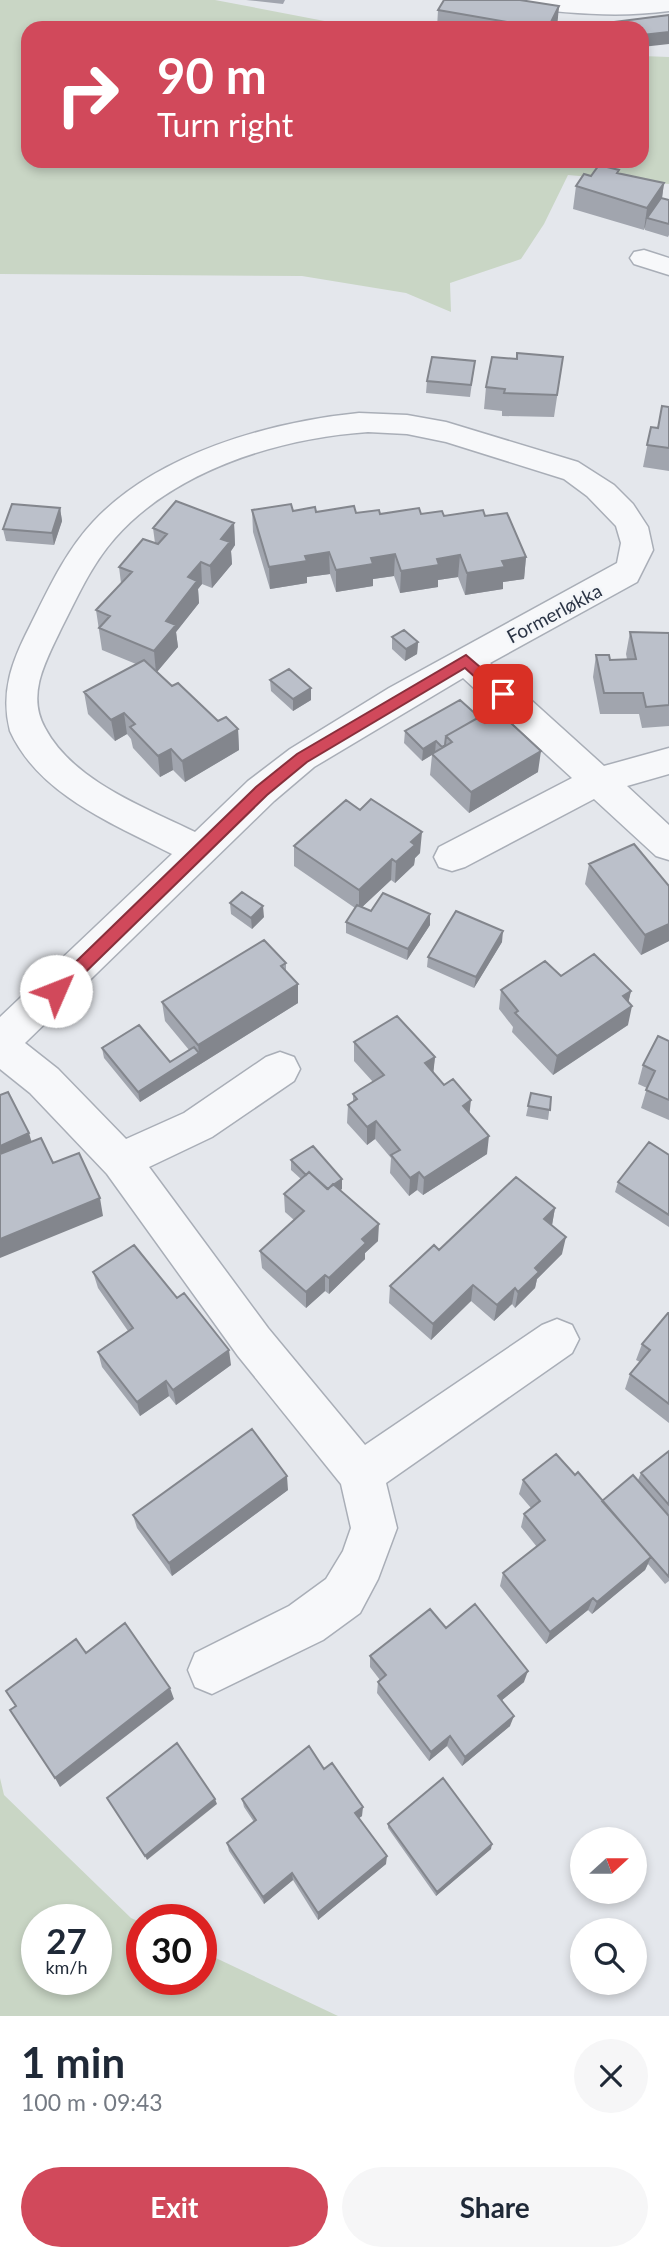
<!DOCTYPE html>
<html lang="en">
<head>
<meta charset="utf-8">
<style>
  :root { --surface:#fff; --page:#f6f6f7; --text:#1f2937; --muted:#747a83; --accent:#d1495b }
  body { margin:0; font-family:Lato,sans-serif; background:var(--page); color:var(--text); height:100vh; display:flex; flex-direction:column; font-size:26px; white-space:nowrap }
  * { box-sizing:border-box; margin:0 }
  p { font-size:23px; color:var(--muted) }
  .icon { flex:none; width:38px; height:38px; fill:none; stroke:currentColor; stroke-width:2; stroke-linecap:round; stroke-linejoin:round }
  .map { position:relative; height:2016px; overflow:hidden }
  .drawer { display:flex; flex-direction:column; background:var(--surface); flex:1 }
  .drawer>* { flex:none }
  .top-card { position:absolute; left:21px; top:21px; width:628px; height:147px; border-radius:21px; box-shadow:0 4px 10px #0003; background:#d1495b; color:#fff; overflow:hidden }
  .needle { width:46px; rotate:69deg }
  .fabs { position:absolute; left:570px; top:1827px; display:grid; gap:14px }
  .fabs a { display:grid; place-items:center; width:77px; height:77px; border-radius:50%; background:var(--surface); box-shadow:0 4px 10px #0003; font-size:35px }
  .speed { position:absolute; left:21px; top:1904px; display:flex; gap:14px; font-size:35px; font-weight:700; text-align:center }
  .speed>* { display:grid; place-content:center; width:91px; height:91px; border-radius:50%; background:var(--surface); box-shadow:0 4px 10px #0003; line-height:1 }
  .speed small { font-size:18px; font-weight:400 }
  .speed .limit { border:10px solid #d22; background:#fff; color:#111 }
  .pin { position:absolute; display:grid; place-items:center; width:60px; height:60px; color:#fff; margin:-30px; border-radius:14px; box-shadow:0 4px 10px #0006 }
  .me { position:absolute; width:77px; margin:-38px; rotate:46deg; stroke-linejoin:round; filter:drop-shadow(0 0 5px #0008) }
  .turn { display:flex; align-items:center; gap:24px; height:147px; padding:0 21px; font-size:32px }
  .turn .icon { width:91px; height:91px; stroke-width:2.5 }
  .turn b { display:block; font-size:49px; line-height:60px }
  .round { display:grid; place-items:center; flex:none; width:74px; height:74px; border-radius:37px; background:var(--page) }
  .overview { display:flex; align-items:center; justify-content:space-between; height:119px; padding:0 21px }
  h1 { font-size:42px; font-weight:700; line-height:52px }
  .action { display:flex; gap:14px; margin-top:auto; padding:14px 21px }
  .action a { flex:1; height:80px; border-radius:42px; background:var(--accent); color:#fff; font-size:28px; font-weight:700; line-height:80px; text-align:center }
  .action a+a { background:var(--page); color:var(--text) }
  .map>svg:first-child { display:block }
  .green { fill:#c9d6c5; fill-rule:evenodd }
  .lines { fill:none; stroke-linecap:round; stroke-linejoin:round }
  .minor-casing { stroke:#a9aeb7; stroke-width:3 }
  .minor { fill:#f7f8fa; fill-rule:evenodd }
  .wall { fill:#a1a5ae }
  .shaded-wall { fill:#83868d }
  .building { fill:#bbc0ca; stroke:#83868d; stroke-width:2 }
  .route { fill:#d1495b; stroke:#882f3b; stroke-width:2 }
  .labels { text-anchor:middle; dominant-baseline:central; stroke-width:5; stroke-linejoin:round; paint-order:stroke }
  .street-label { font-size:19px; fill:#2b3445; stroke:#f4f6f9 }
</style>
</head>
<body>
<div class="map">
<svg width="669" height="2016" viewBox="0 0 669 2016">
  <rect width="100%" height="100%" fill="#e4e7ec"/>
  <path class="green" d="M0,0H215L361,28H28V161H642V56L669,57V184L568,175L544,224L521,259L450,283L451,312L406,293L302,276L0,274Z
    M0,1778L4,1795L131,1918L142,1923V1979H201V1951L338,2016H0ZM37,1920H96V1979H37Z"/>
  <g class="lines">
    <g class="minor-casing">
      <path id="minor" d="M503,0H669V11C617,18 567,13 515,7L506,5Z
        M644,250L669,258V275L634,264L630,258L634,252Z
        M359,413L407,415L446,422L578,462L614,485L633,504L648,527L653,550L637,582L490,663L604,766L669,748V774L627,786L669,825V860L656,856L594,799L465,867L452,871L439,867L434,857L439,847L572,778L463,678L314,767L274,801L25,1043L58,1069L126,1139L184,1113L266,1057L280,1052L294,1057L300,1069L294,1081L212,1137L149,1167L268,1328L365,1445L542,1325L557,1319L572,1325L579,1339L572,1353L386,1483L397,1528L378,1579L360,1613L323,1640L212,1694L195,1687L188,1670L195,1653L289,1606L326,1579L343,1551L351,1528L341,1484L238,1356L107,1174L30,1093L0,1069V1017L172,854C114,824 39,795 10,731C0,692 12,661 30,626C48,590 65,552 93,522C156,454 269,422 359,413ZM368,432L407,434L446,442L564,479L587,496L616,526L621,543L617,563L389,688L290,749L248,781L195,832C144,807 73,781 45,728C26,694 46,661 61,629C77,598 91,565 115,538C175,470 279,438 368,432Z"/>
    </g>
    <use href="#minor" class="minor"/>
  </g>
  <path class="wall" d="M246,0H285L283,4Z
    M559,6L556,28H437L438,10Z
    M618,174L664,183L662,198L669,200V235L668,237L645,230V227L644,230L573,209L576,186L591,176Z
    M563,357L554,417L502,416V411L484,409L486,387L517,359Z
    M475,361L470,397L426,393L427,381Z
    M669,407V471L643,467L651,427L658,428Z
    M60,508L62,521L54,545L6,541L3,529Z
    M252,510L380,514H421L444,516H485L526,557L524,579L503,582V589L465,595L458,577L438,580V587L400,593L394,576L373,579V586L336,592L330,574L307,577V583L270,589L253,532Z
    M234,523L235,545L231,551L232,564L212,588L202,584L198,589L199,603L176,632L178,647L157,672L172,686L218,721L238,729L239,750L185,782L173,770L160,777L133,748L131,739L127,734L115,741L88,714L84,692L136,664L102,650L96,610L121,583L119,567L155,543L153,528Z
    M630,632L669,633V726L642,728L639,714H600L593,677L596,655L610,660L627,659L626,654Z
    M392,637L418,642L417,654L405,661L392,649Z
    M270,680L311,688V700L293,711L271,691Z
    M479,718L538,772L469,813L430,775L432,755L422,761L404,743L405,731Z
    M294,846L420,853L415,858L414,865L395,883L391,880L362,907L371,911L430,914V925L407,960L346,933V922L355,908L294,866Z
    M589,864L669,886V941L641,955L585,884Z
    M230,903L264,917L252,929L231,914Z
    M502,942L474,988L427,967L428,957Z
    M286,963V971L298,1003L140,1102L104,1058L102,1048L170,1062L189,1050L165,1021L162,1002Z
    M561,976L631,991L628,1002V1025L553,1075L512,1032L513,1027L499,1009L501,990Z
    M669,1041V1120L641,1108L647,1088L638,1084L643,1065Z
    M354,1042L435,1057L433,1072L470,1114L487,1154L423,1195L417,1190L409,1196L390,1173L391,1158L375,1139L367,1145L347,1123L348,1105L353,1101V1094L373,1082L354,1061Z
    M531,1093L551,1097L548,1120L526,1116Z
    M669,1155V1227L615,1192L618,1182Z
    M291,1160L342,1179V1189L340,1190L378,1241L365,1253V1259L329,1294L325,1291L306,1308L262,1268L260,1251L294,1220L285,1212L284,1194L301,1179L291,1170Z
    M555,1208L552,1225L562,1254L537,1279L535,1288L515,1308L512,1304L494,1321L471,1301L431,1340L389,1303L390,1286L439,1250Z
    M93,1272L231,1365L176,1405L169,1396L140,1416L102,1367L98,1352L128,1331L98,1288Z
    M669,1313V1423L625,1389L630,1374L640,1362L636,1360L642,1344Z
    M669,1451V1581L665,1584L648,1564L645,1570L592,1614L588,1610L546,1644L500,1586L503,1573L537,1547L521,1527L524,1514L531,1508L519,1494L523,1480L575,1475L602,1501L638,1480L641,1473Z
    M288,1490L172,1576L137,1528L133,1515Z
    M446,1628L524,1682L502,1700L510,1726L462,1766L447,1746L429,1761L377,1693L378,1682L380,1680L370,1667V1656Z
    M324,1769L362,1816L359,1818L386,1864L318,1920L293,1880L264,1904L229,1851L227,1843L254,1822L244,1807L242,1799Z
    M388,1824L491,1849L436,1896L388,1828Z"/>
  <path class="shaded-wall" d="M559,6L557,28H548Z
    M669,32V44L642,47V35Z
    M664,183L661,205L647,218L645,227L644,230L647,208Z
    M60,508L62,521L54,545L52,533Z
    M234,523L235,545L231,551L232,564L212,588L210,566L221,539Z
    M329,552L330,574L307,577V583L270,589L269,567L305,556Z
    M395,554L394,576L373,579V586L336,592V570L371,558Z
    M460,555L458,577L438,580V587L400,593L401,571L437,559Z
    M526,557L524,579L503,582V589L465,595L467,573L502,561Z
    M201,562L202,584L198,589L199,603L176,632L178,647L156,673L154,651L166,621L188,577Z
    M418,642L417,654L405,661L406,649Z
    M311,688V700L293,711V699Z
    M124,713L127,734L115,741L111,720Z
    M238,729L239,750L185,782L182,761Z
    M436,741L435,753L422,761L423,749Z
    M171,749L173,770L160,777L158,756Z
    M541,751L538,772L469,813L471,792Z
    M422,832L420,853L415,858L414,865L395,883L396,862L411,842Z
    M392,859L391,880L359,910V890Z
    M263,906L264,917L252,929L251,918Z
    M430,914V925L407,960L408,949Z
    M669,924V941L641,955L645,935Z
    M503,931L502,942L474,988L476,977Z
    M298,984V1003L140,1102L138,1092L199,1053L198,1045Z
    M631,991L627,1009L632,1006L628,1025L553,1075L557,1056L623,996Z
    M435,1057L433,1076L425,1063Z
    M471,1100L469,1118L463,1106Z
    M376,1121L375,1139L367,1145V1127Z
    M29,1133L32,1143L0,1157V1146Z
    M489,1136L487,1154L423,1195L424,1178Z
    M419,1172L417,1190L409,1196L410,1178Z
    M342,1179V1189L323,1201V1192Z
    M100,1198L103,1216L0,1258V1239Z
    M555,1208L552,1225L544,1219Z
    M379,1224L378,1241L365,1253V1259L329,1294V1278L362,1239Z
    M566,1237L562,1254L537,1279L535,1288L515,1308L518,1292L535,1268Z
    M325,1275V1291L306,1308V1292Z
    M473,1285L471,1301L431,1340L433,1324Z
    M515,1288L512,1304L494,1321L497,1305Z
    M229,1350L231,1365L176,1405L173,1390Z
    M166,1381L169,1396L140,1416L137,1402Z
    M287,1476L288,1490L172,1576L169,1563Z
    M651,1557L645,1570L592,1614L597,1602Z
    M593,1598L588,1610L546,1644L550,1632Z
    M528,1671L524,1682L495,1706L498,1696Z
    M170,1688L174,1699L60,1787L55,1778Z
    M514,1716L510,1726L462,1766L465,1757Z
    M450,1736L447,1746L429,1761L431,1752Z
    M215,1799L217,1804L147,1860L145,1856Z
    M363,1807L362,1816L355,1821V1813Z
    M492,1844L491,1849L436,1896L437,1892Z
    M387,1856L386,1864L318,1920V1913Z
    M292,1873L293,1880L264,1904L263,1897Z"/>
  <path class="building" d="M444,0H520L559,6L548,28H541L438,10Z
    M669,15V32L642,35V28H583L582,26Z
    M599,165L619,170L617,173L664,183L647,208L576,186L584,174L591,176Z
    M661,198L669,200V224L647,218Z
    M517,353L563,357L557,395L504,393L505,389L486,387L492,357L517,359Z
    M432,357L475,361L471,385L427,381Z
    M662,406L669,407V448L647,445L651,427L658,428Z
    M176,501L234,523L221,539L230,542L210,566L201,562L188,577L197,581L166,621L176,625L154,651L99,628L110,616L96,610L132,572L119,567L143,539L158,544L167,534L153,528Z
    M12,504L60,508L52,533L3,529Z
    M291,504L293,511L315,507L316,512L354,506L356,513L379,510L380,514L419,508L421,514L442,511L444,516L483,510L485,516L507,513L526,557L502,561L505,567L467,573L460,555L437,559L439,565L401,571L395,554L371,558L373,564L336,570L329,552L305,556L307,561L269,567L252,510Z
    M404,630L418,642L406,649L392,637Z
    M630,632L669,633V705L646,707L643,693H604L596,655H609L610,660L636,659Z
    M144,660L172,686L178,683L218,721L226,717L238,729L182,761L171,749L158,756L130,727L135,724L124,713L111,720L84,692Z
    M289,669L311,688L293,699L270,680Z
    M460,700L479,717L446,736L445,745L442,747L436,741L423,749L405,731Z
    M501,714L541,751L471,792L432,754L452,742L446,736L478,718L485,723Z
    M371,799L422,832L411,842L415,845L396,862L392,859L359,890L294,846L346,800L360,810Z
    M634,844L669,886V924L645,935L589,864Z
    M242,892L263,906L251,918L230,903Z
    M383,893L430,914L408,949L346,922L357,905L371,911Z
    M456,911L503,931L476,977L428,957Z
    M264,940L286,963L281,966L298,984L198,1045L162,1002Z
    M594,954L631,991L623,996L632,1006L557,1056L515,1013L518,1011L501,990L545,961L561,976Z
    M397,1016L435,1057L425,1063L444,1085L453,1079L471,1100L463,1106L489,1136L424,1178L419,1172L410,1178L391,1155L400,1150L376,1121L367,1127L348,1105L357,1099L353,1094L384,1075L354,1042Z
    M139,1025L170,1062L194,1047L199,1053L138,1092L102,1048Z
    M658,1036L669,1041V1100L646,1090L655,1071L643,1065Z
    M8,1092L29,1133L0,1146V1095Z
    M531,1093L551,1097L550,1110L528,1106Z
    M41,1138L53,1163L79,1153L100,1198L0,1239V1154Z
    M649,1142L669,1155V1215L618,1182Z
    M313,1146L342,1179L327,1189L309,1172L306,1175L291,1160Z
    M309,1172L328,1189L333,1184L379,1224L362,1239L366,1243L329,1278L325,1275L306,1292L260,1251L304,1211L284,1194Z
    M516,1177L555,1208L544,1219L566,1237L535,1268L539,1272L518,1292L515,1288L497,1305L473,1285L433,1324L390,1286L434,1245L439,1250Z
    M134,1245L177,1298L184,1293L229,1350L173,1390L166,1381L137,1402L98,1352L133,1328L93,1272Z
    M668,1313H669V1404L630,1374L650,1350L642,1344Z
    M252,1429L287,1476L169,1563L133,1515Z
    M669,1451V1505L641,1473Z
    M556,1454L575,1475L578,1472L651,1557L597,1602L593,1598L550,1632L503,1573L545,1540L524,1514L540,1501L523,1480Z
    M633,1475L669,1516V1577L602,1501Z
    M475,1604L528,1671L498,1696L514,1716L465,1757L450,1736L431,1752L378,1682L386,1675L370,1656L430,1609L446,1628Z
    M125,1623L170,1688L55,1778L10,1710L16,1706L6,1691L76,1639L86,1653Z
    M177,1743L215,1799L145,1856L107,1798Z
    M309,1746L324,1769L332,1763L363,1807L355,1813L387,1856L318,1913L292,1873L263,1897L227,1843L256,1820L242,1799Z
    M443,1778L492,1844L437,1892L388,1824Z"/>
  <path class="route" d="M466,655L508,691V698H498L465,668L307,762L267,795L62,995H51V986L256,787L297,754Z"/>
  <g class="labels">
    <g class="street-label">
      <text transform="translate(554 613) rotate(-28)">Formerløkka</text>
    </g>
  </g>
</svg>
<div class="fabs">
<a><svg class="needle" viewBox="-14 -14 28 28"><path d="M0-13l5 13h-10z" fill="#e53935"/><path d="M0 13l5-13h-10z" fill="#747a83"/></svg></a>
<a><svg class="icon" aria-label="search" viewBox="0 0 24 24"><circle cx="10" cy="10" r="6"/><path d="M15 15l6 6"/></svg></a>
</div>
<div class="speed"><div>27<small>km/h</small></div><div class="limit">30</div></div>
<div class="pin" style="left:503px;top:694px;background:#d93025"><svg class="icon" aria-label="arrive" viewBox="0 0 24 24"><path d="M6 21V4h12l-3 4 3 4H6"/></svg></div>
<svg class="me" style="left:56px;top:991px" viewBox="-20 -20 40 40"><circle r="19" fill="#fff"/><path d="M0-13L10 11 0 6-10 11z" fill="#d1495b"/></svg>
<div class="top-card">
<div class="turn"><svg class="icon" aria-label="right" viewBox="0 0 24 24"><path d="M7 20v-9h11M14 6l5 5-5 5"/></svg><div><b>90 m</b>Turn right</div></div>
</div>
</div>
<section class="drawer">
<div class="overview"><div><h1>1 min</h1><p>100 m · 09:43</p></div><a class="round"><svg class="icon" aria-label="close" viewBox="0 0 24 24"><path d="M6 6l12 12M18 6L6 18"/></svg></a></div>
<div class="action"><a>Exit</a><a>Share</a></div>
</section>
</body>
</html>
